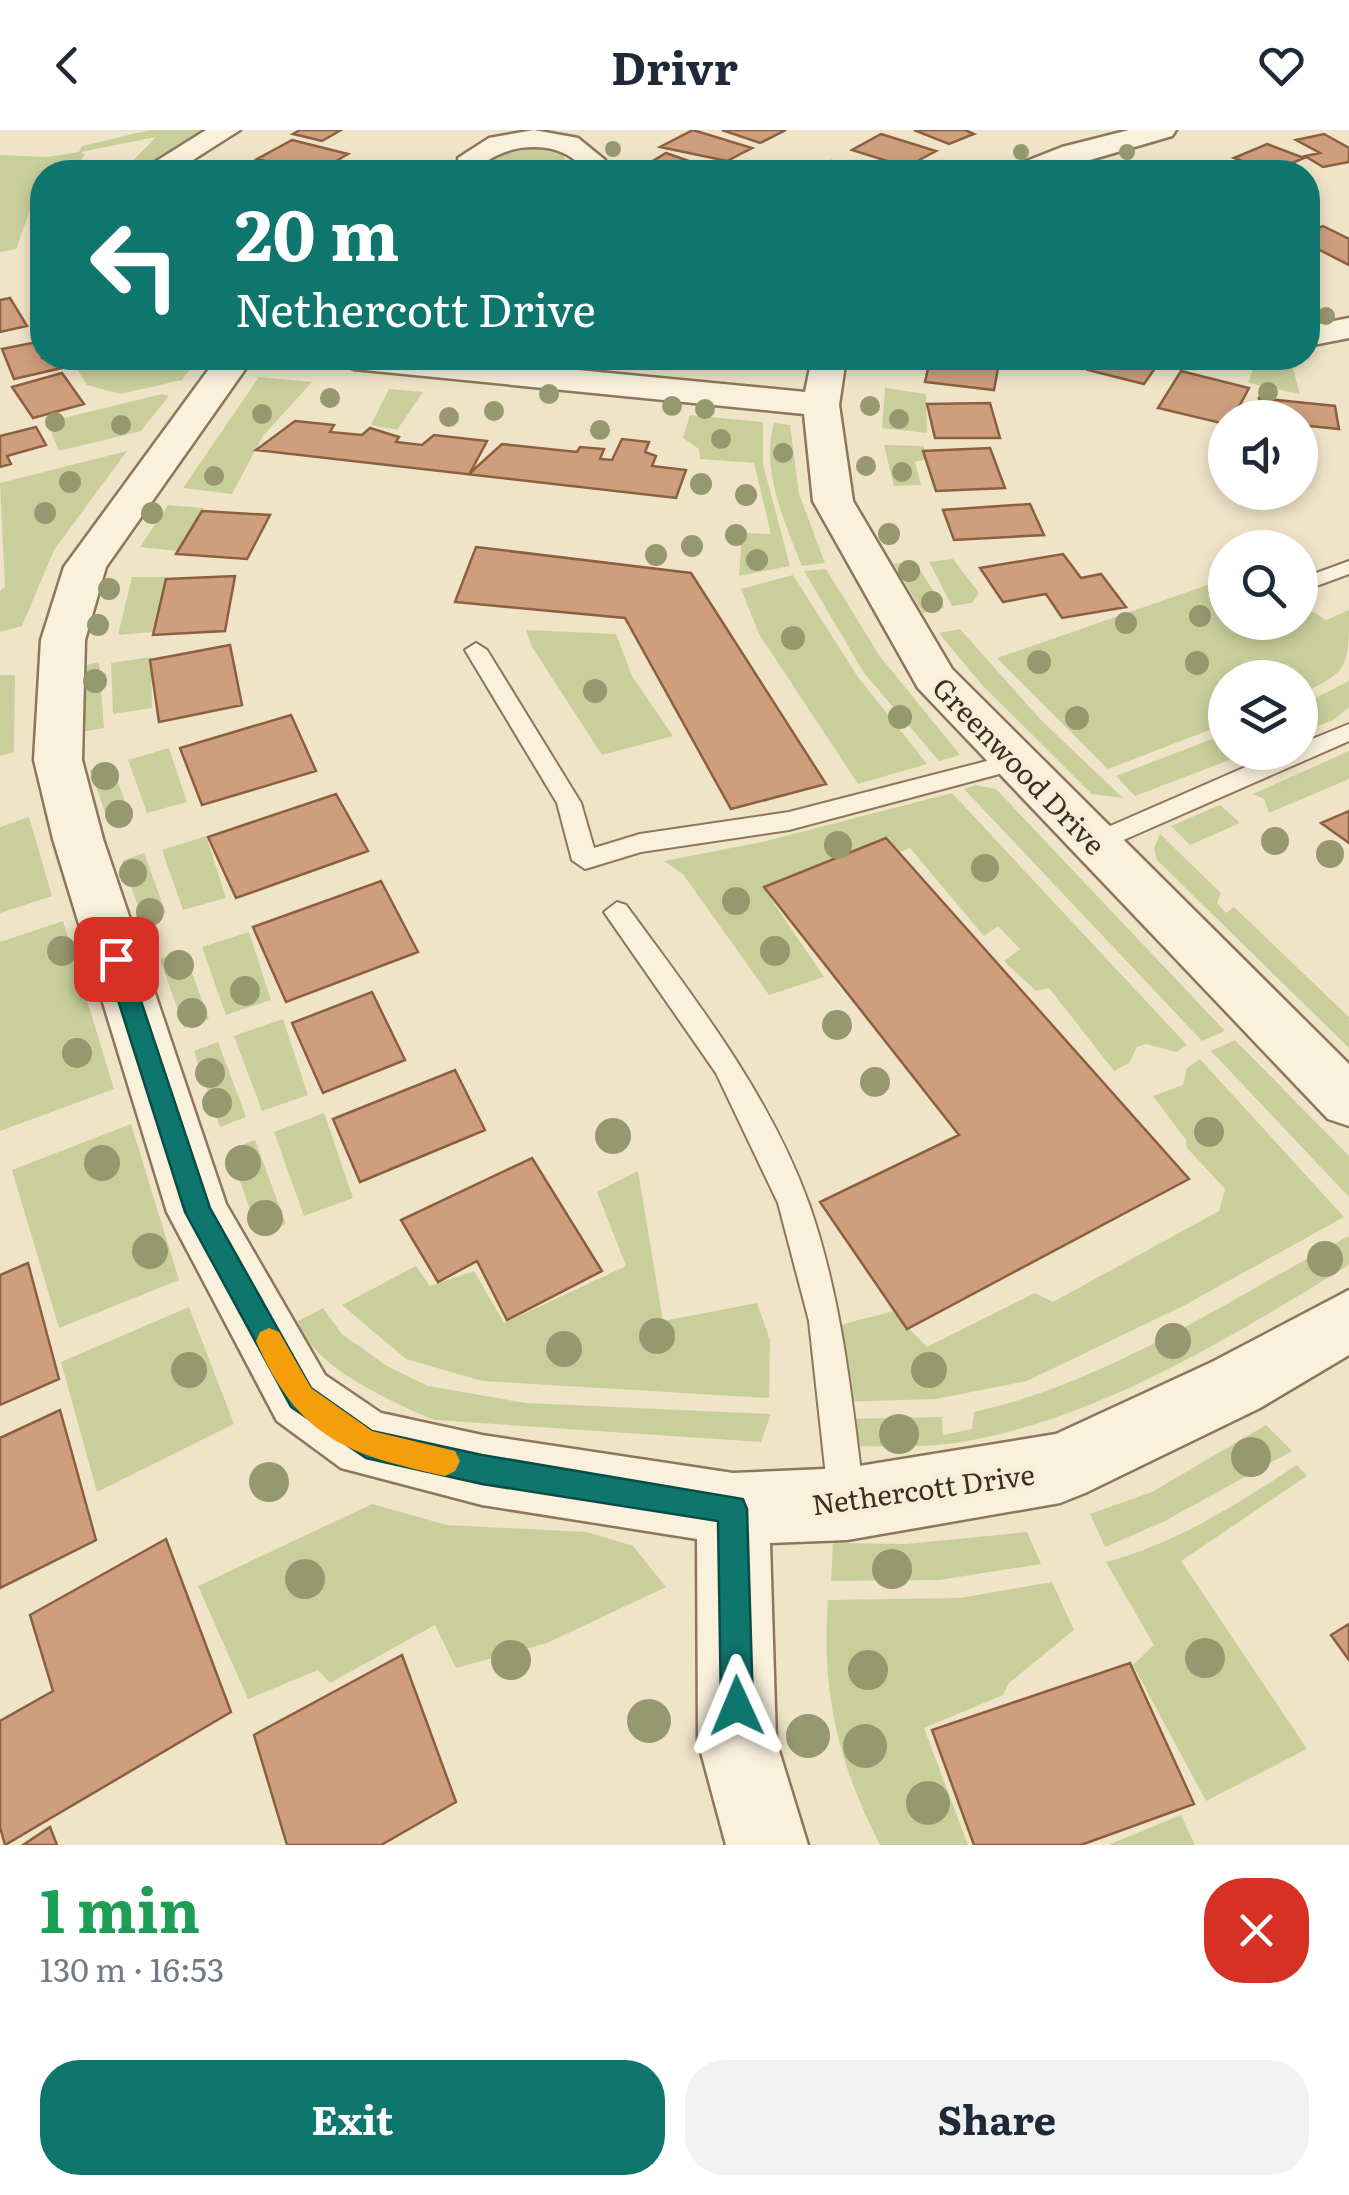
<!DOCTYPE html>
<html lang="en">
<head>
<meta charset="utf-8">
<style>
  :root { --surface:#fff; --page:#f2f2f3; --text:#1f2937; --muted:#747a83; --accent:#0f766e }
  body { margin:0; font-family:Literata,serif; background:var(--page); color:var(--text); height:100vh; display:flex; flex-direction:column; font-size:38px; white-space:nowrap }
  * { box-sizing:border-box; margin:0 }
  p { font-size:32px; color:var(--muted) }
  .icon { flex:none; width:55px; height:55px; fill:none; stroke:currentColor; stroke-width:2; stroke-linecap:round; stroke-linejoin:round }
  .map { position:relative; height:1715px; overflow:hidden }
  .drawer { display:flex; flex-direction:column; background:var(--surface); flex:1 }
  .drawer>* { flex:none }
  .top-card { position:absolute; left:30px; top:30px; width:1290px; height:210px; border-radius:40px; box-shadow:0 5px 15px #0003; background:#0f766e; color:#fff; overflow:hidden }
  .tools { position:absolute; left:1208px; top:270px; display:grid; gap:20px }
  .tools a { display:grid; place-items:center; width:110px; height:110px; border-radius:50%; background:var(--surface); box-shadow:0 5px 15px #0003; font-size:50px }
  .pin { position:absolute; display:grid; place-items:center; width:85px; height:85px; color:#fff; margin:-42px; border-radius:20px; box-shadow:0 5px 15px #0006 }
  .me { position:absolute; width:110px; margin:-55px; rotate:359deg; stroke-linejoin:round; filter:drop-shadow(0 0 8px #0008) }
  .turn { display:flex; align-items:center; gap:35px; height:210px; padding:0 40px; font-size:45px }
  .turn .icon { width:130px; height:130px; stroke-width:2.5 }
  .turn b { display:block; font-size:70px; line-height:85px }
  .round { display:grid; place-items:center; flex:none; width:105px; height:105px; border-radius:40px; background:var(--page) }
  .head { display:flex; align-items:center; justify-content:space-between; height:170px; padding:0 40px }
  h1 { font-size:60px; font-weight:700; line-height:75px; color:#1e9e55 }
  .primary-button { display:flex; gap:20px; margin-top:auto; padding:20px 40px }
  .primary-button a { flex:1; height:115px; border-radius:40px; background:var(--accent); color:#fff; font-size:40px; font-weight:700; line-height:115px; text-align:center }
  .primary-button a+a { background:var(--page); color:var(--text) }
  header { display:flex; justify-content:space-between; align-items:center; height:130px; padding:0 40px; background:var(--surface); font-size:45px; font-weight:700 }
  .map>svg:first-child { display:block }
  .green { fill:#c9cf9b }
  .building { fill:#cf9f7d; stroke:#8d5f41; stroke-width:2.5 }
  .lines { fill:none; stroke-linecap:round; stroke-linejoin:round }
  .service-casing { stroke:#8d765c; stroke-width:4 }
  .minor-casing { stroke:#8d765c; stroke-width:5 }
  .service { fill:#faf1dc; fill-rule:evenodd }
  .minor { fill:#faf1dc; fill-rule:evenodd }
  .tree { fill:#96986f }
  .route { fill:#0f766e; stroke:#0a4d48; stroke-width:2.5 }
  .slow { fill:#f59e0b }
  .labels { text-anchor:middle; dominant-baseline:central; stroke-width:8; stroke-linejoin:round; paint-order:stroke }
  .street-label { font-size:28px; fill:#3d2e20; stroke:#f7eed8 }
</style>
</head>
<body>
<header><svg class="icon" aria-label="back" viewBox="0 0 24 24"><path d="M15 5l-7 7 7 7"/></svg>Drivr<svg class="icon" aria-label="heart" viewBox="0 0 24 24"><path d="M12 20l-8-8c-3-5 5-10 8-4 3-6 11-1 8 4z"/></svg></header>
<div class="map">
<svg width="1349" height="1715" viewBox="0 0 1349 1715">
  <rect width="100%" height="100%" fill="#f0e4c8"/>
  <path class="green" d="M150,0H204L134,42H122L156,7L81,22L85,25L70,42H42V68L30,80L16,119L0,122V25L47,27L79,22L82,16Z
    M539,17L563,24L567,35L557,42H497L491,38L495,26Z
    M70,228H196L197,230L182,250L120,264L87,255Z
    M1257,228L1291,231L1300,264L1248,253Z
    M259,247L312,252L263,306L232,364L183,358Z
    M885,258L926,264L927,303L882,298Z
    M389,259L423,262L397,300L371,295Z
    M162,264L169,266L141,301L59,321L47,292Z
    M690,285L763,292V334L790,436L739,446L742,403L771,404L754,333L700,329L699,319L683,308Z
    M774,293L790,295L799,364L825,433L802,436C785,394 760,338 774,293Z
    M884,315L924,316V330L915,332L921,355L894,356Z
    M127,321L54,420L22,496L0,502V461L5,457L0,353Z
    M168,375L204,378L177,421L140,417Z
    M953,429L979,463L972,473L952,476L929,432Z
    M915,432L944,478L923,483L894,434Z
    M826,439L879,525L960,625L939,631L864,543L804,441Z
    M793,445L858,547L927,634L858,654L759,504L741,459Z
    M132,447H166L154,502L118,505Z
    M1225,449V492H1300V474L1326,490L1349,480C1349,538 1349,542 1300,564V548H1225V594L1108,639L997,528Z
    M960,499L1041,590L1123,668L1092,664L982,555L939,503Z
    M526,500L616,504L632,546L673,606L602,625L532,517Z
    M151,527L152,578L113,584L111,533Z
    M99,532L104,598L82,602L79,537Z
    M0,545H15L14,622L0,626Z
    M1349,551V577L1333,590L1300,603V576Z
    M1225,604V622L1248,623L1135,666L1116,646Z
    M169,618L187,672L147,683L128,630Z
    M1349,621V649L1269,683L1264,669L1253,664Z
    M111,633L131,687L109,693L90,640Z
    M975,655L996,659L1225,901L1202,911L964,659Z
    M952,663L1187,915L1176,922L1146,914L1137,917L1129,933L1114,941L1049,858L1036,861L1004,831L1020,819L998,796L984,806L910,718L848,744L833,740L771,769L824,847L769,865L683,744L664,731L762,712Z
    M1220,675L1240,693L1190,715L1171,696Z
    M29,687L52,766L0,783V697Z
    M1160,704L1221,763L1217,773L1226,783L1234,777L1349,887V918L1157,730L1154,718Z
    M206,706L226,768L183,780L162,720Z
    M144,723L166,783L143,791L122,731Z
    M63,791L114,959L0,1001V812Z
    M249,802L271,870L226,885L202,817Z
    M184,821L209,889L184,898L160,829Z
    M283,889L308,965L262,981L234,906Z
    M1235,910L1349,1026V1067L1211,921Z
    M218,912L246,987L220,997L194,921Z
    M1200,929L1344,1087L1185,1175L1027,1251L936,1269L836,1272L831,1201C849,1189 870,1189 892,1181L927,1217L1035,1163L1053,1172L1219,1081L1225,1059L1187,1018L1186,1010L1153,966L1183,955L1187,938Z
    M324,983L353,1068L304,1086L274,1002Z
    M131,994L179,1150L59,1198L12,1040Z
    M255,1010L286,1094L259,1105L229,1020Z
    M638,1041L663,1191L757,1173L770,1210L769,1268L482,1251L406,1229L342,1175L416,1136L430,1156L474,1141L504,1193L626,1136L597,1062Z
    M1349,1106V1135C1232,1206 1113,1281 978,1309C933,1319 887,1316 841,1316L839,1289L942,1287L943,1305L972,1299L974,1282C1109,1252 1228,1170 1349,1106Z
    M189,1177L234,1294L97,1362L61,1232Z
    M323,1178L342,1204L387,1236L428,1256L526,1273L771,1284L761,1312L435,1290C395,1274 310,1236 298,1191Z
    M1266,1295L1292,1321L1163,1392L1105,1417L1090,1384L1152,1362Z
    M1297,1335L1307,1346L1181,1431L1307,1619L1206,1671L1133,1535L1154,1515L1106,1432C1177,1413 1236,1375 1297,1335Z
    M372,1374L447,1395L587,1402L633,1416L666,1457L547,1513L456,1538L435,1495L330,1553L318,1540L248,1569L198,1456Z
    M1027,1402L1041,1434L939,1450L831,1451L833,1413L906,1414Z
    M1052,1452L1074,1500L1009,1553L1003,1565L924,1598L968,1715H880C838,1633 821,1562 828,1470L960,1468Z
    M1181,1685L1195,1715H1108Z"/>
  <path class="building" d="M300,0H341L322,11L293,4Z
    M693,0L752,18L727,31L660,17Z
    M722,0H786L760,13Z
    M914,0H965L974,4L949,14Z
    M881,4L936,21L906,37L852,20Z
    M1324,4L1349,18V32L1323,37L1305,26L1320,23L1296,10Z
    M292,10L348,24L326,37L302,31L291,37L257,29Z
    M1267,14L1304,28L1271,42L1234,28Z
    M666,23L720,42H635Z
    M831,31L852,37L862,31L904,42H813Z
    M1221,33L1239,42H1184Z
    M1323,96L1349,109V135L1308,114V102Z
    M10,168L27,196L0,202V170Z
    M42,211V228H62L66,237L14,249L2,219Z
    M1097,228H1162L1144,254L1088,240Z
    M930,230L998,238L994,260L925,252Z
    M1181,241L1249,258L1233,288H1225V294L1158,278Z
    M62,243L84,274L33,288L12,257Z
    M1259,268L1335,276L1339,299L1309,296L1313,314L1300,313V288H1262Z
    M990,273L1000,308H935L927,274Z
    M295,291L334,295L330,302L362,305L370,298L399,307L396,312L422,315L434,305L487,311L470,343L502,314L577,322L580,317L604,319L600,329L612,330L622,309L649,312L645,322L656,326L652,336L686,340L676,368L256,320Z
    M36,297L46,315L7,326L11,334L0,337V306Z
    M990,318L1005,358L936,361L923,321Z
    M1030,374L1044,405L954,410L943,380Z
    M202,381L270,385L247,429L176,424Z
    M476,417L691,443L826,654L731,679L625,488L455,472Z
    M1063,424L1081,448L1101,444L1126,477L1062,488L1046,464L1003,472L980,438Z
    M235,446L225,501L153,505L166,449Z
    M230,515L242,575L159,592L150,530Z
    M291,585L316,641L202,675L180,618Z
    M336,664L368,721L236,768L208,707Z
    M1349,681V713L1321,693Z
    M886,708L1189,1049L907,1199L820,1072L959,1005L764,757Z
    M381,751L418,822L286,872L253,797Z
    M372,862L405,930L323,963L292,893Z
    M455,940L485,1000L360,1052L333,989Z
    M532,1028L602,1141L507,1190L477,1131L438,1152L401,1090Z
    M28,1133L59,1249L0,1275V1145Z
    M60,1280L96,1410L0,1458V1308Z
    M166,1409L231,1582L5,1715L0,1697V1591L53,1561L30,1485Z
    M1349,1494V1530L1331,1505Z
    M402,1525L456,1672L381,1715H287L254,1605Z
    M1130,1533L1194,1674L1081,1715H974L932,1600Z
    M50,1697L57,1715H23Z"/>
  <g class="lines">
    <g class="service-casing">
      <path id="service" d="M1349,431V444L1300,462V449Z
        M476,513L487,520L581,673L594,718L640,704L789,682L1014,624L1026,632L1022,638L789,700L641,722L585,739L572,730L557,673L465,520Z
        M1349,594V611L1103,719L1094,722L1081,713L1085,707L1280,622H1300V614Z
        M617,772L626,775C695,869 769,963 809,1074C843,1171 852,1273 865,1374L860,1387L847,1392L834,1387L829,1374L809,1191L778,1073L716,943L604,782Z"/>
    </g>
    <g class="minor-casing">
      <path id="minor" d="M206,0H240L174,42H139Z
        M534,0L578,8L605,30L597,42H568L576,31C552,11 512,14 487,31L489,42H460L458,28L489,8Z
        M1129,0H1176L1172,6L1049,42H1009L1014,36L1062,17Z
        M1349,188V208L1308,216V196Z
        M217,228H253L106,437L85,510L82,630L103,709L226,1074L325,1245L381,1283L482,1305L733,1343L847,1338L1056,1304L1212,1232L1349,1160V1225L1260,1278L1085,1363L1060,1373L847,1410L770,1413L776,1611L808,1715H726L698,1611L697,1409L482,1375L341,1338L277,1291L167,1082L53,709L34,630L41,510L64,437Z
        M336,228H455L805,262L812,228H846L839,275L853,371L952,539L1349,934V996L1328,989L918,558L813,371L804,284L354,239L342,235Z"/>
    </g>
    <use href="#service" class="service"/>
    <use href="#minor" class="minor"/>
  </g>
  <g class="tree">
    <circle cx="613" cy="19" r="8"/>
    <circle cx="1021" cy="22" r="8"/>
    <circle cx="1127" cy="22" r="8"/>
    <circle cx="1326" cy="186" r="9"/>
    <circle cx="1268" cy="262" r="10"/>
    <circle cx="549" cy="264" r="10"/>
    <circle cx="330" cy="268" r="10"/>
    <circle cx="672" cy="276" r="10"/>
    <circle cx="870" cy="276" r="10"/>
    <circle cx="705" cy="279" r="10"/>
    <circle cx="494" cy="281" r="10"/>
    <circle cx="262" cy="284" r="10"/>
    <circle cx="449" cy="287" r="10"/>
    <circle cx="899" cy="289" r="10"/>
    <circle cx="55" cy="292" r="10"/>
    <circle cx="121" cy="295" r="10"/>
    <circle cx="600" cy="300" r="10"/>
    <circle cx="721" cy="309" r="10"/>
    <circle cx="783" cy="323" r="10"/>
    <circle cx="866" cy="336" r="10"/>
    <circle cx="902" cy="342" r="10"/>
    <circle cx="214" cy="346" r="10"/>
    <circle cx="70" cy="352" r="11"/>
    <circle cx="701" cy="354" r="11"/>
    <circle cx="746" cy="365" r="11"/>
    <circle cx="45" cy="383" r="11"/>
    <circle cx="152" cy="383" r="11"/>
    <circle cx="889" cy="404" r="11"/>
    <circle cx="736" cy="405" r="11"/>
    <circle cx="692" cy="416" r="11"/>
    <circle cx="656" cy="425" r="11"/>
    <circle cx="757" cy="430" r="11"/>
    <circle cx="909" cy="441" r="11"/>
    <circle cx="109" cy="459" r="11"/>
    <circle cx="932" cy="472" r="11"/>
    <circle cx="1200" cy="486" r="11"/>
    <circle cx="1126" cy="493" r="11"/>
    <circle cx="98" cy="495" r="11"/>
    <circle cx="793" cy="508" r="12"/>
    <circle cx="1039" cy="532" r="12"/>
    <circle cx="1197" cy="533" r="12"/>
    <circle cx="95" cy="551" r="12"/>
    <circle cx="595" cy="561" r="12"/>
    <circle cx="900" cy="587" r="12"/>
    <circle cx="1077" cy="588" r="12"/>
    <circle cx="105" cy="646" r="14"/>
    <circle cx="119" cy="684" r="14"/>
    <circle cx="1275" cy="711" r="14"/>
    <circle cx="838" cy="715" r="14"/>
    <circle cx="1330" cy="724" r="14"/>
    <circle cx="985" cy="738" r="14"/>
    <circle cx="133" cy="743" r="14"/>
    <circle cx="736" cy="771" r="14"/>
    <circle cx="150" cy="782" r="14"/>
    <circle cx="62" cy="821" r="15"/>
    <circle cx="775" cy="821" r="15"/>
    <circle cx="179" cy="835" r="15"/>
    <circle cx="245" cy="861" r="15"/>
    <circle cx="192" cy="883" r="15"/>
    <circle cx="837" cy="895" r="15"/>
    <circle cx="77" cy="923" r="15"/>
    <circle cx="210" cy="943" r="15"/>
    <circle cx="875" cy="952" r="15"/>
    <circle cx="217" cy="973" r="15"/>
    <circle cx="1209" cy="1002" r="15"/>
    <circle cx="613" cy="1006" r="18"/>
    <circle cx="102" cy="1033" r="18"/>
    <circle cx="243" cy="1033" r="18"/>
    <circle cx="265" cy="1088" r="18"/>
    <circle cx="150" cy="1121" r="18"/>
    <circle cx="1325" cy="1129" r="18"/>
    <circle cx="657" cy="1206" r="18"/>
    <circle cx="1173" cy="1211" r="18"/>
    <circle cx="564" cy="1219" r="18"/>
    <circle cx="189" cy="1240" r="18"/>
    <circle cx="929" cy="1240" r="18"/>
    <circle cx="899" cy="1304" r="20"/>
    <circle cx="1251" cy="1327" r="20"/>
    <circle cx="269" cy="1352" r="20"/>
    <circle cx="892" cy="1439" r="20"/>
    <circle cx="305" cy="1449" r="20"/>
    <circle cx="1205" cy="1528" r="20"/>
    <circle cx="511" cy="1530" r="20"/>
    <circle cx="868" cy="1540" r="20"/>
    <circle cx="649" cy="1591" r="22"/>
    <circle cx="808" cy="1606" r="22"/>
    <circle cx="865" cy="1616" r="22"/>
    <circle cx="928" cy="1673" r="22"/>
  </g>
  <path class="route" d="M116,821L127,829L210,1078L311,1258L372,1301L482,1325L743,1369L747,1379L753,1576L748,1588L737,1593L725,1588L721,1576L718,1391L482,1354L366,1328L291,1277L185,1082L105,829Z"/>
  <path class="slow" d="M269,1198L279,1202L311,1258L372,1301L455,1321L460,1331L455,1341L445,1346C347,1324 299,1309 256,1211L260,1202Z"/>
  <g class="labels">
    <g class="street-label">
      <text transform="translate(1020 635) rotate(46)">Greenwood Drive</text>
      <text transform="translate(923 1358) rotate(-8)">Nethercott Drive</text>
    </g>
  </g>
</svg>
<div class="tools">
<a><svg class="icon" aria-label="sound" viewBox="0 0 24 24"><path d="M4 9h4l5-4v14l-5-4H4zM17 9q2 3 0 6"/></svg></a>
<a><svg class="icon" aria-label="search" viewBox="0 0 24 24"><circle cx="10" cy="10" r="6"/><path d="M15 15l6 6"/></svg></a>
<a><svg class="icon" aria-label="layers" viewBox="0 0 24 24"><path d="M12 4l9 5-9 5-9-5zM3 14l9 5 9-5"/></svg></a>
</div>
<div class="pin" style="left:116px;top:829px;background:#d93025"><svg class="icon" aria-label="arrive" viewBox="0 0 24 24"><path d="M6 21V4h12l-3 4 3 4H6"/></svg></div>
<svg class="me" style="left:737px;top:1576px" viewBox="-20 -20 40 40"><path d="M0-17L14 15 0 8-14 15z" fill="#0f766e" stroke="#fff" stroke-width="4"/></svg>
<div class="top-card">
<div class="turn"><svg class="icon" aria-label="left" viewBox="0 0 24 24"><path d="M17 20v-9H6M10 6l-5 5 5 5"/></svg><div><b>20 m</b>Nethercott Drive</div></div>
</div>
</div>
<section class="drawer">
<div class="head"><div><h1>1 min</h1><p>130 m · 16:53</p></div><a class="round" style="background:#d93025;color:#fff"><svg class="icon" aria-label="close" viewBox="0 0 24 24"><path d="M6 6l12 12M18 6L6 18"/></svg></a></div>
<div class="primary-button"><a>Exit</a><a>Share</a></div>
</section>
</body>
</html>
